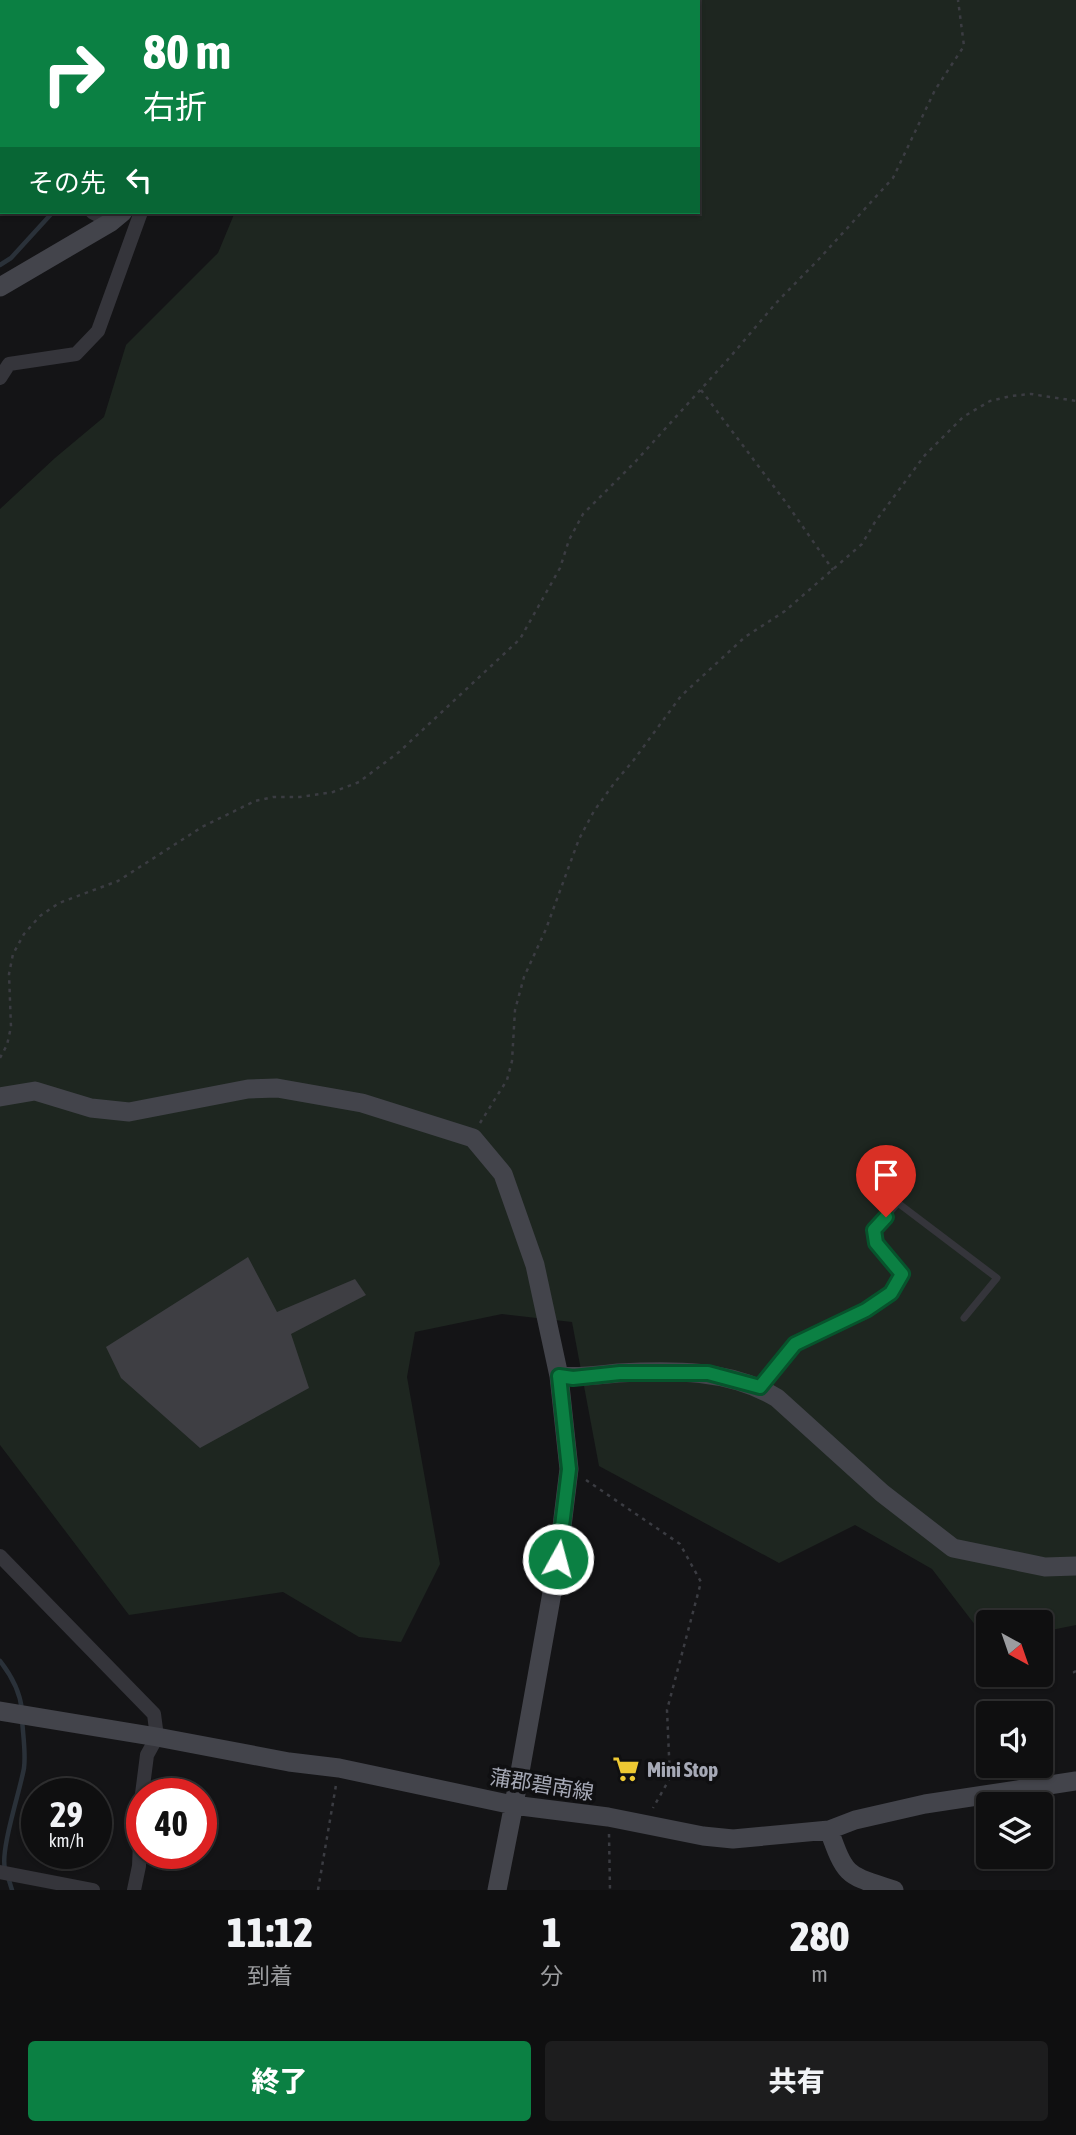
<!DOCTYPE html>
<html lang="ja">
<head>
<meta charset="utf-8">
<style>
  :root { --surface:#0f0f10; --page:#1d1d1e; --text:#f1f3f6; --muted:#9b9c9f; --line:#2f2f30; --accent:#0b8043 }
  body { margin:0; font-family:"Asap Condensed","Noto Sans JP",sans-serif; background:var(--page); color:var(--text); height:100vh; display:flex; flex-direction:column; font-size:26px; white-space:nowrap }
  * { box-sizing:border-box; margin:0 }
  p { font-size:23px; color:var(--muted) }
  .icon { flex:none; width:38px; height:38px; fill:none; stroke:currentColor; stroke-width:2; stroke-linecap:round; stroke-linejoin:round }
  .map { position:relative; height:1890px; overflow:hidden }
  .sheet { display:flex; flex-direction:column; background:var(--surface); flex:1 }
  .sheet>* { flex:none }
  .hud { position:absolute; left:0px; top:0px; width:700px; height:214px; box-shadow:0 2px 5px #0004,0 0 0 2px var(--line); background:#0b8043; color:#fff; overflow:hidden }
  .needle { width:46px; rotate:140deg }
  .buttons { position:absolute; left:976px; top:1610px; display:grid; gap:14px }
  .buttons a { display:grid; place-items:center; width:77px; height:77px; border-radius:7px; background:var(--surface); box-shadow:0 2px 5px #0004,0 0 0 2px var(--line); font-size:35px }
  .speed { position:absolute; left:21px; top:1778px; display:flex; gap:14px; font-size:35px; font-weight:700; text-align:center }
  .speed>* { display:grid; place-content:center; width:91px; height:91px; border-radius:50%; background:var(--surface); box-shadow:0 2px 5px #0004,0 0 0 2px var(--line); line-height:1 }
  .speed small { font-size:18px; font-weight:400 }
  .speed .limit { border:10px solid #d22; background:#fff; color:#111 }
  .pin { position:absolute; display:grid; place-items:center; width:60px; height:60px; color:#fff; margin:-72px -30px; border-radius:50% 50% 50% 0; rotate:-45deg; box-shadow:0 0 7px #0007 }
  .pin .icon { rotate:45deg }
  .me { position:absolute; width:77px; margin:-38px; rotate:7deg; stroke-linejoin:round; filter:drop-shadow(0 0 5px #0008) }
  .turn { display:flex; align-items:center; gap:24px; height:147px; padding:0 28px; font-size:32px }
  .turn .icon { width:91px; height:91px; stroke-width:2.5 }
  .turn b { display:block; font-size:49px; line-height:60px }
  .then { display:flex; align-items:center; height:66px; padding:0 28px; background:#0003; gap:14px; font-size:26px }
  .eta { display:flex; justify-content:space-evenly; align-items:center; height:119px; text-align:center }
  .eta b { font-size:42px; font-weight:800; line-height:49px }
  .primary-button { display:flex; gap:14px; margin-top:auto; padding:14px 28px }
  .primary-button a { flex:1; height:80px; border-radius:7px; background:var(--accent); color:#fff; font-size:28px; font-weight:800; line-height:80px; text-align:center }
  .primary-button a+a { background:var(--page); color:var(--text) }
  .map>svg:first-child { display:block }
  .green { fill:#1e2620 }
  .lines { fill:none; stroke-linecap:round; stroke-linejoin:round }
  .stream { stroke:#2a3139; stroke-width:4.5 }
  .building { fill:#3e3e43 }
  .path { stroke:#3b3c42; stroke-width:2.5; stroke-dasharray:3.5 5; stroke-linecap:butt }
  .lane { stroke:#35353b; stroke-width:7 }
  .street { stroke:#35353b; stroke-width:14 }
  .secondary { stroke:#43444b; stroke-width:19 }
  .route-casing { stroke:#07532c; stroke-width:18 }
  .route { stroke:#0b8043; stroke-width:12 }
  .labels { text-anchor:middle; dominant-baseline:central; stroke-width:7; stroke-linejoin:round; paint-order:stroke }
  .poi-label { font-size:21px; font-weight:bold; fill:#a6a9b6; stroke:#0f0f11; text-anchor:start }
  .street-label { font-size:21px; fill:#a6a9b6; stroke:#0f0f11 }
</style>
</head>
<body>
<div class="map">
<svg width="1076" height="1890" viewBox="0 0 1076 1890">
  <rect width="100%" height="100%" fill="#141416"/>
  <path class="green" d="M319,0H1076V1625L1041,1632V1622H989V1643L932,1569L855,1525L779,1563L599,1466L572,1322L502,1314L415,1332L407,1377L440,1564L401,1642L359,1637L283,1592L129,1615L0,1445V509L55,458L104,417L126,345L218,253L235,212H698V2H318Z"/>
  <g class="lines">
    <path class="stream" d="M185,2L187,0
      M0,265L11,258L53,212
      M0,1661C11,1675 20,1692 22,1710
      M5,1869C0,1850 20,1791 24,1768C26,1753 23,1735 22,1719
      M8,1877L12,1890"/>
  </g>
  <path class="building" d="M248,1257L277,1312L355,1279L366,1295L291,1334L309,1388L200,1448L121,1378L106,1347Z"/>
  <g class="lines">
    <path class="path" d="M701,390L787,504L833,570
      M0,1058L7,1045L11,1027L9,974L13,954L24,934L40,916L59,903L118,881L202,827L255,801L273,797H300L333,792L359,782L399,752L520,639L560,568L569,540L583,514L636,461L731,356L776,303L819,259L893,178L935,90L964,46L958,0
      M480,1123L507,1080L512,1061L515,1010L524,977L546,929L579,839L594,811L615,782L633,761L681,696L745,637L785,611L862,544L875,522L925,455L963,417L990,401L1011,396L1031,394L1076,401
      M586,1480L680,1544L701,1582L667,1710L670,1778L653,1808
      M1076,1671L1074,1672L1076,1676
      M609,1834L610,1890
      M318,1890L336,1785"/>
    <path class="lane" d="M760,1387L795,1344L866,1310L891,1293L902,1274L876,1243L874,1230L898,1203L997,1278L964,1318"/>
    <path class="street" d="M0,159L2,160
      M92,212L111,222
      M0,378L9,364L76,354L98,331L141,212
      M0,1556L154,1714L157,1737L147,1755L142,1794
      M0,1872L93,1890
      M134,1890L139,1866L142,1795"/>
    <path class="secondary" d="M288,2L290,0
      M0,287L111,222L123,212
      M0,1097L35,1091L91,1108L129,1112L248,1089L277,1088L362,1103L473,1138L503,1174L535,1265L559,1376L569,1469L558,1559L518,1783L497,1890
      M559,1376C579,1378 598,1375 618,1373C672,1370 730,1369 777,1398L882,1493L953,1548L1045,1567L1076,1566
      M0,1711L157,1737L289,1762L339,1768L513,1805L608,1817L703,1836L733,1839L829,1830L855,1820L925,1804L1076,1781
      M829,1830C846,1878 847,1875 894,1890"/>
  </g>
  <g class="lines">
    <g class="route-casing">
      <path id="route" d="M558,1559L569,1469L559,1376L573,1378L620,1373H708L760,1387L795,1344L866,1310L891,1293L902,1274L876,1243L874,1230L886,1217"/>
    </g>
    <use href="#route" class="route"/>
  </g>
  <defs>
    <g id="supermarket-bare" transform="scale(2.1)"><path d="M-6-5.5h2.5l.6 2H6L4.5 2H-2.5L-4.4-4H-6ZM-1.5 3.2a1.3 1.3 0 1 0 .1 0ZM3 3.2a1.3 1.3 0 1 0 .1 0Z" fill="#eec933" stroke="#0f0f11" stroke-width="2.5" paint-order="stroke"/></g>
  </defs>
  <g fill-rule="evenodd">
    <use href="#supermarket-bare" x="626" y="1769"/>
  </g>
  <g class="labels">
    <g class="poi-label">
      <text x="647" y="1769">Mini Stop</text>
    </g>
    <g class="street-label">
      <text transform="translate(542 1784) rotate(9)">蒲郡碧南線</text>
    </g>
  </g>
</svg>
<div class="buttons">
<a><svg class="needle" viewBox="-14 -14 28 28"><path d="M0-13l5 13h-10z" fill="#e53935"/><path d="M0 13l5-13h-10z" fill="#9b9c9f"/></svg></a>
<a><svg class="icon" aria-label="sound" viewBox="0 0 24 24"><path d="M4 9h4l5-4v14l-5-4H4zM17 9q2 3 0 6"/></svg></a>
<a><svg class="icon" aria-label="layers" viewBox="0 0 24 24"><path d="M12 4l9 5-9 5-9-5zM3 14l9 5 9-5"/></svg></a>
</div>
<div class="speed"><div>29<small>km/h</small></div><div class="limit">40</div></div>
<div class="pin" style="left:886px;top:1217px;background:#d93025"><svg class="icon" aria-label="arrive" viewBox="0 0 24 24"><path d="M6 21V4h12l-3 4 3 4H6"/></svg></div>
<svg class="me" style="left:558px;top:1559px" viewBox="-20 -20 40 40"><circle r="17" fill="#0b8043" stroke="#fff" stroke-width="3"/><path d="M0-11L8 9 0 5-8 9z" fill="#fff"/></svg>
<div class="hud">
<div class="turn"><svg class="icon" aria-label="right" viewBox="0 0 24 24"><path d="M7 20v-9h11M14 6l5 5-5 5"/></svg><div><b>80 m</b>右折</div></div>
<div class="then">その先<svg class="icon" aria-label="left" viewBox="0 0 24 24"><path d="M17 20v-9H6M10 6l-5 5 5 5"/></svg></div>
</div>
</div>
<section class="sheet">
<div class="eta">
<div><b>11:12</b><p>到着</p></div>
<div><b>1</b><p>分</p></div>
<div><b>280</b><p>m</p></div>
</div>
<div class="primary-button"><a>終了</a><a>共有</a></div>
</section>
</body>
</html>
